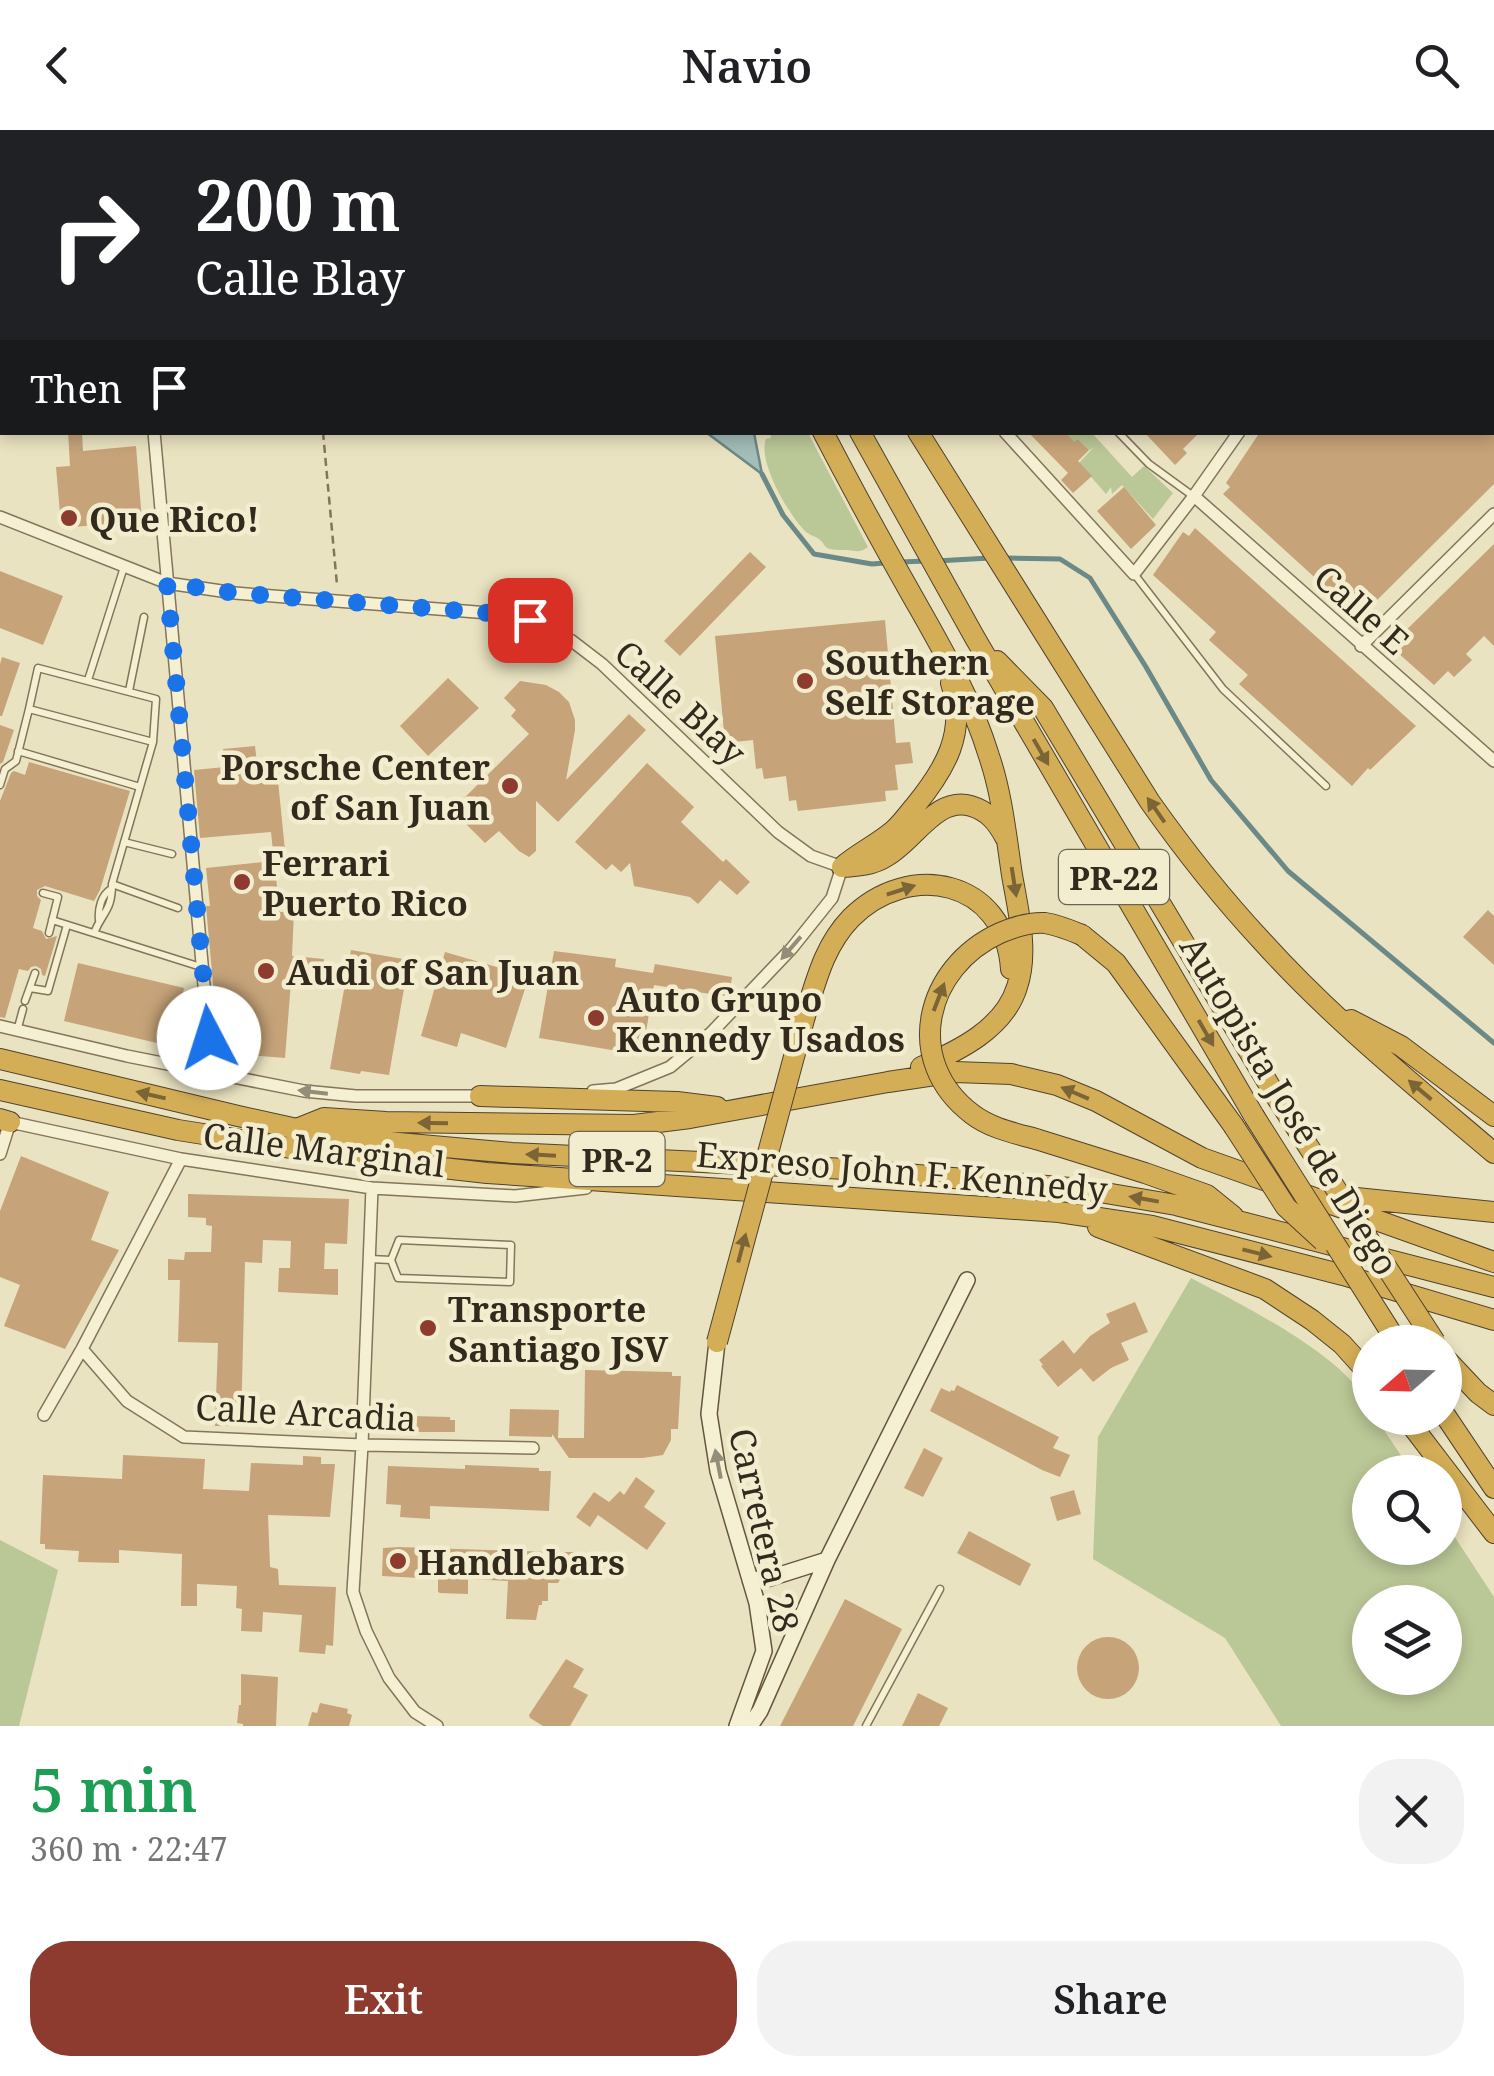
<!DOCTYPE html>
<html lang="en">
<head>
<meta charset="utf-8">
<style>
  :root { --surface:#fff; --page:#f2f2f2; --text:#202124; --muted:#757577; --accent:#8c3b2e }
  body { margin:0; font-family:"Noto Serif",serif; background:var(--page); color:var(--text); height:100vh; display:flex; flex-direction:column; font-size:38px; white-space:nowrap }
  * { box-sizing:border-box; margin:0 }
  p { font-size:32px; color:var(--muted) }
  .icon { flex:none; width:55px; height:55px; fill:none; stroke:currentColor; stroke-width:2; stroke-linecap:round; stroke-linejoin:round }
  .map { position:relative; height:1596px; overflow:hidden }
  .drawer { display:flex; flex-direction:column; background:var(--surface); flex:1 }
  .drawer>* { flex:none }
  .guide { position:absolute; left:0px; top:0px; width:1495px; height:305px; box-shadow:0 5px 15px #0003; background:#202124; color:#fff; overflow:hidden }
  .needle { width:65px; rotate:250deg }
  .tools { position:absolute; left:1352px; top:1195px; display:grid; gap:20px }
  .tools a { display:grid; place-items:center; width:110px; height:110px; border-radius:50%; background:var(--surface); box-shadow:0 5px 15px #0003; font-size:50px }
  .pin { position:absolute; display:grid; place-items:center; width:85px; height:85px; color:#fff; margin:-42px; border-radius:20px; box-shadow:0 5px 15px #0006 }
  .me { position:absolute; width:110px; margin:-55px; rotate:355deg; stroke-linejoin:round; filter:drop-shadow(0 0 8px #0008) }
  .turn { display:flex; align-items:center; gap:35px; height:210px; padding:0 30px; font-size:45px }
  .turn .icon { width:130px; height:130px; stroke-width:2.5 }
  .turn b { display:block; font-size:70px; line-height:85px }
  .then { display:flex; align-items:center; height:95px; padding:0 30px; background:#0003; gap:20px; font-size:38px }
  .round { display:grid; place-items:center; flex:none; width:105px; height:105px; border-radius:40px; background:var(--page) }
  .summary { display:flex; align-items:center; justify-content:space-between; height:170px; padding:0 30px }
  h1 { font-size:60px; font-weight:600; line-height:75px; color:#1e9e55 }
  .button { display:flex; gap:20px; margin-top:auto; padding:20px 30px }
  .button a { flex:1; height:115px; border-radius:40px; background:var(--accent); color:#fff; font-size:40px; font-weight:600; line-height:115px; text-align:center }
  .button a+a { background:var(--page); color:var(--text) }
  header { display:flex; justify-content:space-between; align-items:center; height:130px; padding:0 30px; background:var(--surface); font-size:45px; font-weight:600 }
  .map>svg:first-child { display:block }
  .green { fill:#bac796; fill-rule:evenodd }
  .water { fill:#a3bdb9; stroke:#6b8986; stroke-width:2.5 }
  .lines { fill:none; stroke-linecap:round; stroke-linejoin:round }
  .stream { stroke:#6b8986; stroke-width:5 }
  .building { fill:#c6a379 }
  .lane-casing { stroke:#82755a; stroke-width:9 }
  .street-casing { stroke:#82755a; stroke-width:14 }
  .secondary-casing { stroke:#64563d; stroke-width:18 }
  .highway-casing { stroke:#50422e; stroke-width:22 }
  .path { stroke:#82755a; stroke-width:2.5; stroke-dasharray:8 5; stroke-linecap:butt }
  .lane { stroke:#f6f0d3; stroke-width:6 }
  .street { stroke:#f6f0d3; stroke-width:11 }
  .secondary { stroke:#f6f0d3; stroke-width:15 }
  .highway { stroke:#d4ae56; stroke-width:20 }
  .highway-bridge-casing { stroke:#50422e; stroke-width:22; stroke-linecap:butt }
  .highway-bridge { stroke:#d4ae56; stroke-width:20 }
  .oneway { fill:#7b6537 }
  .oneway2 { fill:#948d78 }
  .route { stroke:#1a73e8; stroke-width:18; stroke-dasharray:0 32.4 }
  .poi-dot { fill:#8c3b2e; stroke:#f2edcf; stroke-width:4 }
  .labels { text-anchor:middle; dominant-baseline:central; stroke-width:9; stroke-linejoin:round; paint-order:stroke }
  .shield { fill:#f2edcf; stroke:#6c6452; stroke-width:2.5 }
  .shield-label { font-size:32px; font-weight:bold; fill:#332a1d }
  .poi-label { font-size:35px; font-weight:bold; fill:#332a1d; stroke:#f2edcf; text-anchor:start }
  .street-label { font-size:35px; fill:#332a1d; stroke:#f2edcf }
</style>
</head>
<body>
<header><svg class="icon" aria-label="back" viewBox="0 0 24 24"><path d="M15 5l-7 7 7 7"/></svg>Navio<svg class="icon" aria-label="search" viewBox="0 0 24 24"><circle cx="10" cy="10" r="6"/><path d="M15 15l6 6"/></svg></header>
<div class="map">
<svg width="1494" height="1596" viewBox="0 0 1494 1596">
  <rect width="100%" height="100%" fill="#eae3c1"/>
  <path class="green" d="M299,0H519L508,2H319Z
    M770,303H808L868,417C860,423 857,421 846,420C844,420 833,420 830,419C822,416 826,414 819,409C815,406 809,405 805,401C789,385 757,331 766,309L771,308Z
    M1065,303H1092L1132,347L1144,336L1173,363L1153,389L1122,355L1112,364L1111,357L1106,364L1079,333L1093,318L1089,320L1078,309L1073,313Z
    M1191,1148C1232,1170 1370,1236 1370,1288H1376L1412,1342H1370V1418H1445V1392L1494,1467V1596H1281L1225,1508L1093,1429L1098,1307ZM1370,1472H1445V1548H1370Z
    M0,1410L58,1440L19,1596H0Z"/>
  <path class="water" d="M707,303H754L762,344Z"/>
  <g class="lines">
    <path class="stream" d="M762,344L783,385L814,424L872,434L885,433
      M1006,428L1060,429L1090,448L1146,537L1211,650L1288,741L1494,913
      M936,431L990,428
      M901,432L925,431"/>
  </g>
  <path class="building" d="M68,302H82L83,321L136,316L142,391L73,397L61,395L56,337L70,336Z
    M1028,302H1065L1074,312L1078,309L1089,320L1078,331L1092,346L1073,363L1061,350L1068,343Z
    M1144,302H1200L1183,319L1187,323L1175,335Z
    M1260,302H1494V354L1366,481L1362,477L1355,484L1223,364L1230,357L1226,353Z
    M1124,357L1156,395L1131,419L1097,381Z
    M1195,398L1416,596L1370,640L1368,638L1352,656L1239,554L1248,545L1209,510L1216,502L1153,445L1183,402L1189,406Z
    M1494,414V516L1484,506L1466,524L1472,530L1454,547L1448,541L1434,555L1397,522L1401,518L1394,512Z
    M750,422L766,437L680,526L664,511Z
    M0,441L63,466L43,515L0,498Z
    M885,490L896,613L910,612L913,633L895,635L898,660L885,661L886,671L798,681L796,670L789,671L786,646L764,649L762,638L756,639L753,610L725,613L715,506Z
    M2,527L20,533L2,586H0V534Z
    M448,548L479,578L428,626L400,596Z
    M520,551L546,555L559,562L569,572L575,590V600L566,650L629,584L646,600L558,692L536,671V721L529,727L519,721L499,701L485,713L452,680L529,604L511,586L516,580L504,568Z
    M0,595L14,600L3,632L0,634Z
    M255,616L257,633L276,631L286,730L274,731L271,702L200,708L194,640L225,637L223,619Z
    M29,632L130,661L100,760L94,771L45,756L37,760V766L41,770L33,798L42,801L46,809L57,806L45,846L42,845L41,839L36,836L31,837L28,841L19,839L5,888L0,887V671L11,643L14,641L25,645Z
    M647,633L694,677L681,692L723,732L726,729L750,752L737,765L720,750L698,774L690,767L634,756L630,733L621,742L612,734L606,740L575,712Z
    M274,731L280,782H294L292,826L324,829L322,855L291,852L285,928L222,923L224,887H216L206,776H210L206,738Z
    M1488,780L1494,786V835L1463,807Z
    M351,820L409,830L389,945L361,941L360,944L330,939Z
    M554,821L616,829L615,837L653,843L655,834L732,847L729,867L654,855L642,925L539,908Z
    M445,822L500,838L503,827L532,837L506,918L461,903L457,917L421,906Z
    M78,833L184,858L180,875L184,876L178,918L64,891Z
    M21,1026L109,1062L91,1110L119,1120L65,1219L4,1196L20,1155L0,1147V1081Z
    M188,1064L349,1069L347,1114L325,1113L324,1139H338V1165L278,1162L279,1138H290L291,1111L263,1110L262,1133L245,1132L241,1296H215L218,1213L178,1212L180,1150H168V1129L184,1130L185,1122H211L212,1096L206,1095V1088L188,1087Z
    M1135,1172L1148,1202L1121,1213L1129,1230L1111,1238L1093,1252L1081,1238L1058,1257L1041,1236L1043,1235L1039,1230L1063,1210L1074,1224L1090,1206L1110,1193L1106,1184Z
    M585,1240L672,1242V1246H681L678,1299H671V1310L663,1325L643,1328H569L552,1304V1307L509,1306L510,1279L559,1280L558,1308H584Z
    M957,1255L1059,1307L1053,1318L1070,1325L1060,1347L1042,1340L930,1281L941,1258L950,1262L951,1260L954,1261Z
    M412,1286L450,1287V1290H455V1302H411Z
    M924,1318L943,1328L923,1367L904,1358Z
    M123,1325L205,1329L203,1359L249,1361L251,1333L303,1335V1326L321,1327V1334H335L330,1387L268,1385L270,1437L278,1439L279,1455L336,1457L333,1516L326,1515L325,1524L299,1522L302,1485L263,1482L262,1502L241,1501L242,1479L236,1478L237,1456L197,1454V1476H181L182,1424L119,1420V1433L78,1432L79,1421L45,1419V1414H40L43,1345L122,1349Z
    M465,1335L539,1338V1341H551L549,1381L430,1376V1389L400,1387L401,1375L386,1374L388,1336L465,1339Z
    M636,1347L655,1361L644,1377L666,1393L647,1420L598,1385L590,1397L576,1387L594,1362L609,1372L620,1361L624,1365Z
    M1074,1360L1081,1384L1057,1391L1050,1367Z
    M969,1401L1031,1434L1020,1456L957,1423Z
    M399,1417L551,1422H577L558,1453H548V1471H542V1475H539L536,1490L506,1489L508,1451L468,1449V1464L440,1463L438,1462V1449L382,1446L383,1418Z
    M845,1469L902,1499L853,1596H780Z
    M1077 1538a31 31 0 1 1 62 0a31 31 0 1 1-62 0Z
    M566,1529L584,1539L573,1557L588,1565L570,1596H543L530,1588L529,1585Z
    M241,1544L278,1547L276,1596H243V1594L237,1593L239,1575H241Z
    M918,1563L948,1578L939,1596H902Z
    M320,1573L348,1579L347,1583L352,1585L349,1596H308L312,1582L317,1583Z"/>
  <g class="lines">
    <g class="lane-casing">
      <path id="lane" d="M992,2L994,0
        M1118,302L1149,334L1193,366
        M1135,445L1223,559L1326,656
        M88,550L124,437
        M129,561L144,487
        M29,579L38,538L156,569L153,612
        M18,621L140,657
        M0,655L5,639L16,631L29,579L153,612L112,754C112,781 103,781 94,803
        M124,712L172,724
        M112,754L178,778
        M43,763L58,767L49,803
        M52,790L201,837
        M99,790C98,779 101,765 111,759
        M30,858L48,861L67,795
        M25,871L35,843
        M17,901L23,879
        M370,1129L391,1130L398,1148L510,1152L511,1115L399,1110L391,1130
        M866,1596L940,1459"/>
    </g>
    <g class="street-casing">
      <path id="street" d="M127,0V2
        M1450,2L1452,0
        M1492,158L1494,160
        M154,302L212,944
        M1005,302L1134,444L1194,366L1239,302
        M1194,366L1494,631
        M0,387L167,453L235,463L489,483L531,490L572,511L602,534L778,702L811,726L842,737L832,768L792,818L711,903L670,937L616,959L593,961
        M1361,516L1494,384
        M0,896L127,926L304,961L356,966H484
        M0,1024L10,992L181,1029L372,1058L515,1066L586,1058
        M372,1058L362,1315L353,1462L366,1501L389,1548L415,1582L437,1596
        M82,1219L127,1271L184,1307L362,1315L533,1318
        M44,1285L82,1219L181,1029"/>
    </g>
    <g class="secondary-casing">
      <path id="secondary" d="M717,1212L709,1284L718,1341L757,1473L764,1521L737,1596
        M750,1450L767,1449L827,1430
        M750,1596L760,1581L827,1430L967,1150"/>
    </g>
    <g class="highway-casing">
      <path id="highway" d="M732,0L733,2
        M765,0V2
        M816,0V2
        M823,302C851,356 880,409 910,462C940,515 971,567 989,626C1002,664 1006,705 1012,745C1018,780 1029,822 1017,857C1004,899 958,921 921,937
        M860,302L975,508L1254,986
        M918,302L1150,672C1184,720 1221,767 1261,810C1331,888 1414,955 1494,1023
        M997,531L1043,578L1277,968
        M842,737C858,723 878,714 894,700C902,693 908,684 915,676C945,639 967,603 951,553
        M842,737C859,736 873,735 887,726C915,710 936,666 971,676C988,681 997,692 1005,707
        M1082,805L1116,833L1233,995
        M805,886C816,851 824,816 851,788C909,730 1005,749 1011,839
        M1351,890L1401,916L1494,986
        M0,929L238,986L297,999L387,1012L512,1023L847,1039L1082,1059L1176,1075L1494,1157
        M0,960L178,1000L354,1028L487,1043L1059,1082L1152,1096L1343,1145L1494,1190
        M480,966L677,972L717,977
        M0,989L10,992
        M299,998L324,988L386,992L634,995L690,988L888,952L955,942L1011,944L1057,955L1096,971L1202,1028L1494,1132
        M1036,1009L1145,1043L1207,1065L1233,1086
        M1327,1065L1494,1082
        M1098,1097L1265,1159L1312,1190L1342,1214L1370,1245
        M1445,1228L1478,1263L1494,1275
        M1445,1285L1494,1358
        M1406,1288L1494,1403"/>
    </g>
    <path class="path" d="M301,0V2
      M323,302L337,455"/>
    <use href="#lane" class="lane"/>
    <use href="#street" class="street"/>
    <use href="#secondary" class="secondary"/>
    <use href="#highway" class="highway"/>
    <g class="highway-bridge-casing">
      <path id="highway-bridge" d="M1277,968L1435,1212
        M1254,986L1397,1212
        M1233,995L1286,1077L1323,1111
        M1036,1009C1014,1003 990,998 972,984C902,931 925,837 1000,803C1014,797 1030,792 1045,793C1058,795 1070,800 1082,805
        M717,1212L805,886"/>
    </g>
    <use href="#highway-bridge" class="highway-bridge"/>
  </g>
  <defs><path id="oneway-solid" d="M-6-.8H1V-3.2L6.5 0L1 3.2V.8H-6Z" transform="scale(2.5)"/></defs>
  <g class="oneway">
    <use href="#oneway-solid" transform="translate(1041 622) rotate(60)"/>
    <use href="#oneway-solid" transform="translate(1156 680) rotate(-125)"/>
    <use href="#oneway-solid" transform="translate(1014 752) rotate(81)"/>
    <use href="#oneway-solid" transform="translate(901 760) rotate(-18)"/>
    <use href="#oneway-solid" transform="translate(939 867) rotate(-69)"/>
    <use href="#oneway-solid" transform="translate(1206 903) rotate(60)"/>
    <use href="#oneway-solid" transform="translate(1420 960) rotate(-140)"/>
    <use href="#oneway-solid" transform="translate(1075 963) rotate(-157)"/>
    <use href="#oneway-solid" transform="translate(151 965) rotate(-167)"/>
    <use href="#oneway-solid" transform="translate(433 993) rotate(-179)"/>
    <use href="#oneway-solid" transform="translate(541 1025) rotate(-177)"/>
    <use href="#oneway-solid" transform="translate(1144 1069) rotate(-170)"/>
    <use href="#oneway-solid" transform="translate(742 1118) rotate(-75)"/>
    <use href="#oneway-solid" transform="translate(1257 1123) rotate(14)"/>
  </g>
  <g class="oneway2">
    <use href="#oneway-solid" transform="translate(791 818) rotate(131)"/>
    <use href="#oneway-solid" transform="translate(313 962) rotate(-173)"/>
    <use href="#oneway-solid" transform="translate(718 1334) rotate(-101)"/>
  </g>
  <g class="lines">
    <path class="route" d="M209,908L167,453L235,463L489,483L530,490"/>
  </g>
  <g class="poi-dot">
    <circle cx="69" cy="388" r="10"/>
    <circle cx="805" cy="551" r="10"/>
    <circle cx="510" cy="656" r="10"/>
    <circle cx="242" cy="752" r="10"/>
    <circle cx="266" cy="841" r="10"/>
    <circle cx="596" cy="888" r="10"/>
    <circle cx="428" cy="1198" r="10"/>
    <circle cx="398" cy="1431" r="10"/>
  </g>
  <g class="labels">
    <g class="shield">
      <rect x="1059" y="720" width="110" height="54" rx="8"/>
      <rect x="569.5" y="1002" width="95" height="54" rx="8"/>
    </g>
    <g class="shield-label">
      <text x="1114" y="747">PR-22</text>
      <text x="617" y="1029">PR-2</text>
    </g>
    <g class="poi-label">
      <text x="89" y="388">Que Rico!</text>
      <text x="825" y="531">Southern<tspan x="825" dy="40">Self Storage</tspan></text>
      <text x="490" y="636" text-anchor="end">Porsche Center<tspan x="490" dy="40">of San Juan</tspan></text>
      <text x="262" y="732">Ferrari<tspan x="262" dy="40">Puerto Rico</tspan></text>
      <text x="286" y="841">Audi of San Juan</text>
      <text x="616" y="868">Auto Grupo<tspan x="616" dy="40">Kennedy Usados</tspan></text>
      <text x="448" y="1178">Transporte<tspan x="448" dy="40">Santiago JSV</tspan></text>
      <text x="418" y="1431">Handlebars</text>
    </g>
    <g class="street-label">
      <text transform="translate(1362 479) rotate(42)">Calle E</text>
      <text transform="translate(681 572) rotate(43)">Calle Blay</text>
      <text transform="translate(1290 975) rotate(59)">Autopista José de Diego</text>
      <text transform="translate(324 1019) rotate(7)">Calle Marginal</text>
      <text transform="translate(902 1041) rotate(5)">Expreso John F. Kennedy</text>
      <text transform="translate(306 1282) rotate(3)">Calle Arcadia</text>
      <text transform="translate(765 1400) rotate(77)">Carretera 28</text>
    </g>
  </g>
</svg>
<div class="tools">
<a><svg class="needle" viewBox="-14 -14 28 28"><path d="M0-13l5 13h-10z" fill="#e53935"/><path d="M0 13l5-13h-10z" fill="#757577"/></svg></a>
<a><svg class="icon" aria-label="search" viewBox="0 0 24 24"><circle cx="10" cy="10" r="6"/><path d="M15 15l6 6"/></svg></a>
<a><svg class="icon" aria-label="layers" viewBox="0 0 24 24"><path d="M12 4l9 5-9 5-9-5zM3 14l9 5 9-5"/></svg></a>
</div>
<div class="pin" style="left:530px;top:490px;background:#d93025"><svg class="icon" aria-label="arrive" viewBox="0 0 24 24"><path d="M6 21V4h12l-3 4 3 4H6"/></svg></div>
<svg class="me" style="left:209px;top:908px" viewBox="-20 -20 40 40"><circle r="19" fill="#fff"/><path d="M0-13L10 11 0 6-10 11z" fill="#1a73e8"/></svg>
<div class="guide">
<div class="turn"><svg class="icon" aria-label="right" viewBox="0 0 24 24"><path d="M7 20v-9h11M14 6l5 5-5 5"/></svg><div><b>200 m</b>Calle Blay</div></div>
<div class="then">Then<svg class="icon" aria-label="arrive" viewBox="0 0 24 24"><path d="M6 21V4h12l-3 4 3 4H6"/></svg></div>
</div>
</div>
<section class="drawer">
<div class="summary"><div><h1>5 min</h1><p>360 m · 22:47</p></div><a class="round"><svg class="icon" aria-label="close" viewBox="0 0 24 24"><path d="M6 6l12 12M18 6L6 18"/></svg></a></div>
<div class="button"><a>Exit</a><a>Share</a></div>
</section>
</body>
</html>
